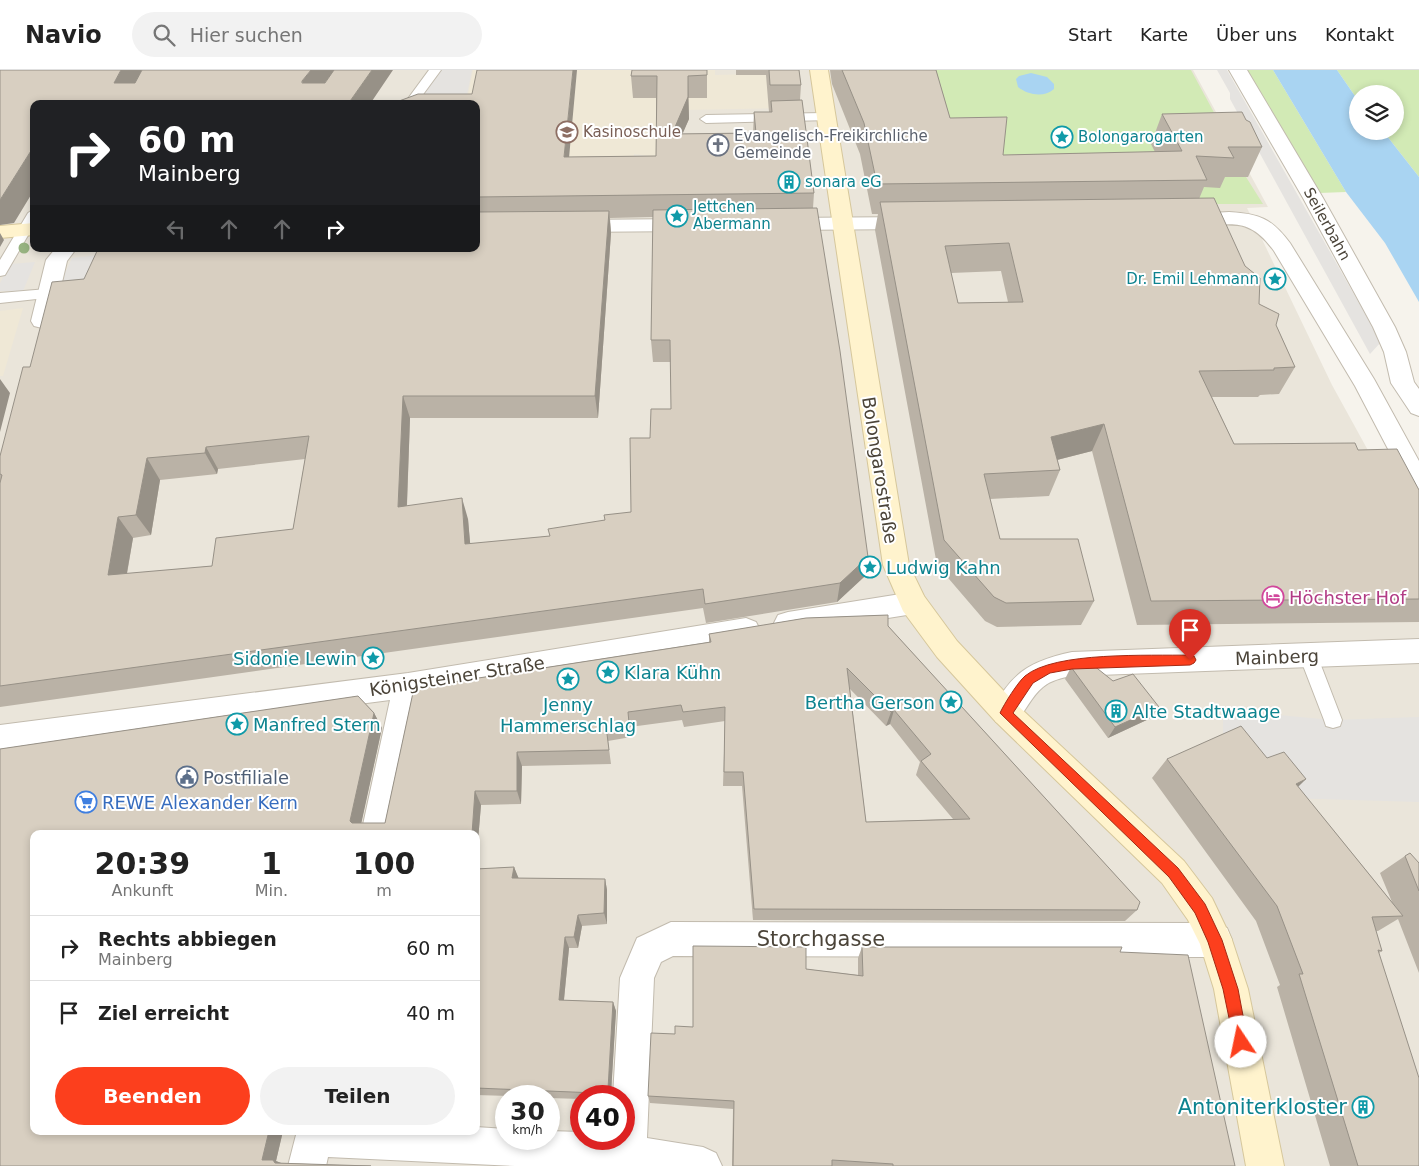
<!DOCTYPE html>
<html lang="de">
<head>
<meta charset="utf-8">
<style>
  :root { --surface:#fff; --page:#f2f2f2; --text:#222; --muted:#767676; --line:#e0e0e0; --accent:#fc3f1d }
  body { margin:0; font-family:"DejaVu Sans",sans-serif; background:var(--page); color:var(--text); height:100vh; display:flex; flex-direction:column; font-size:19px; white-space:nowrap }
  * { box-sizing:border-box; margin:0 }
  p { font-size:16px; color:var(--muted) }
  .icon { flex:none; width:28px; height:28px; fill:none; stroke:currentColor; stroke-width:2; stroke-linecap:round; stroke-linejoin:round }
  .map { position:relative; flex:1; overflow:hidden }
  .drawer { position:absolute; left:30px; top:760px; width:450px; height:305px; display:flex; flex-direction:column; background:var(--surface); border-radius:10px; box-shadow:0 2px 8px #0003 }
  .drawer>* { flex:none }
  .hud { position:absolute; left:30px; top:30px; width:450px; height:152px; border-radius:10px; box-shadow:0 2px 8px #0003; background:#202124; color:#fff; overflow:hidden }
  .controls { position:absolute; left:1349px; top:15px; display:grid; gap:10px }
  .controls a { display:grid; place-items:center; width:55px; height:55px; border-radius:50%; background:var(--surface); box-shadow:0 2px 8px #0003; font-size:25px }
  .speed { position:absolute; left:495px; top:1015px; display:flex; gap:10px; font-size:25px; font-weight:700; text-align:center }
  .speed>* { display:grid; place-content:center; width:65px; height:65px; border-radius:50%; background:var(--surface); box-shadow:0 2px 8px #0003; line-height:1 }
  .speed small { font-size:12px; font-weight:400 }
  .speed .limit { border:8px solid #d22; background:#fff; color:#111 }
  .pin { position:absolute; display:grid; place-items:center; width:42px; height:42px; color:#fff; margin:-51px -21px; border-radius:50% 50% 50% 0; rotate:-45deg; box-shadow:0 0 5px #0007 }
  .pin .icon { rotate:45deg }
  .me { position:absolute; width:55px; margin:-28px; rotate:349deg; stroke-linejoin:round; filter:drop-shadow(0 0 4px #0008) }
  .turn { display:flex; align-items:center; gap:18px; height:105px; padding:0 25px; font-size:22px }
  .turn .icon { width:65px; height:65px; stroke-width:2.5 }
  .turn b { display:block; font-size:35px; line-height:42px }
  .lanes { display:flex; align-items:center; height:48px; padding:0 25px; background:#0003; justify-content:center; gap:25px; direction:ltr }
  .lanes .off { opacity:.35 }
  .eta { display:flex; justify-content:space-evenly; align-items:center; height:85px; text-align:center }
  .eta b { font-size:30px; font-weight:800; line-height:35px }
  .primary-button { display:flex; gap:10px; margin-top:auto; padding:10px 25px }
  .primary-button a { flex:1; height:58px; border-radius:30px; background:var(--accent); color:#fff; font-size:20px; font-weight:800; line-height:58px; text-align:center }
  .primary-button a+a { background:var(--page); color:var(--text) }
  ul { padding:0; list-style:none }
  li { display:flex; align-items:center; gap:15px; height:65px; padding:0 25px; border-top:1px solid var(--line) }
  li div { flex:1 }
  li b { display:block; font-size:19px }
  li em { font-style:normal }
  header { display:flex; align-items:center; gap:30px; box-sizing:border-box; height:70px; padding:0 25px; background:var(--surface); border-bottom:1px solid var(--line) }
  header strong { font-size:24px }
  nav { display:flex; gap:28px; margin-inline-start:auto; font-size:18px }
  .search { width:350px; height:45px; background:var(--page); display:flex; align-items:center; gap:12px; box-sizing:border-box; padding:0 18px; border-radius:28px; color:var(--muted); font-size:19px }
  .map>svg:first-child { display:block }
  .residential { fill:#eae5da; fill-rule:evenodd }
  .education { fill:#efe8d6 }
  .green { fill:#d2eab5 }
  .parking { fill:#e5e3e0 }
  .water { fill:#a9d4f2 }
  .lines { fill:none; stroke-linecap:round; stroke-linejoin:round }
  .lane-casing { stroke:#c2bbae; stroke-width:2 }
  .street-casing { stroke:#c2bbae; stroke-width:2 }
  .secondary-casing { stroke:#d6c79b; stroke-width:2 }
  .lane { fill:#fff; fill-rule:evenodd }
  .street { fill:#fff; fill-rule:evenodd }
  .secondary { fill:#fff3cd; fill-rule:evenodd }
  .tree { fill:#97b381 }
  .wall { fill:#bab2a6; fill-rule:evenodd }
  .shaded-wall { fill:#979187 }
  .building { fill:#d8cfc1; stroke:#979187; fill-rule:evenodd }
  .route { fill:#fc3f1d; stroke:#a42913 }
  .labels { text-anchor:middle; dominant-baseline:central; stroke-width:4; stroke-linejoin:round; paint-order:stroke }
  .far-education-label { font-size:15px; fill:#785e54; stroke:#fff; text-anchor:start }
  .far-worship-label { font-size:15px; fill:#5b616d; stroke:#fff; text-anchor:start }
  .far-culture-label { font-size:15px; fill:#0d838f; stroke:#fff; text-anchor:start }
  .far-street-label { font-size:15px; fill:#4b4439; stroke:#fff }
  .street-label { font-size:18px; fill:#4b4439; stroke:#fff }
  .culture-label { font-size:18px; fill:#0d838f; stroke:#fff; text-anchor:start }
  .hotel-label { font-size:18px; fill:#b23c85; stroke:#fff; text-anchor:start }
  .service-label { font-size:18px; fill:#4e5e75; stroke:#fff; text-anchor:start }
  .shop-label { font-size:18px; fill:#366cbe; stroke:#fff; text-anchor:start }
  .near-street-label { font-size:21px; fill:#4b4439; stroke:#fff }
  .near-culture-label { font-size:21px; fill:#0d838f; stroke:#fff; text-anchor:end }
</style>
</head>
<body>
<header>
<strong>Navio</strong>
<div class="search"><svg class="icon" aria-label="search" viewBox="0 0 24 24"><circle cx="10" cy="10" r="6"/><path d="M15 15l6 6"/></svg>Hier suchen</div>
<nav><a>Start</a><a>Karte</a><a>Über uns</a><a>Kontakt</a></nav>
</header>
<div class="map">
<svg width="1419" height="1096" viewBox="0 0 1419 1096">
  <rect width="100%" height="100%" fill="#f6f3ec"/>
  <path class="residential" d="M0,0H1193L1268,137L1247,138L1332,315L1419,473V1096H0ZM34,34H476V179H34ZM34,764H476V1061H34ZM506,1026H549V1069H506ZM581,1026H624V1069H581Z"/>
  <path class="education" d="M473,0H715V5L794,3L798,38L681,40L657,87L634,84L633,142L476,34H466Z
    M23,238L3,306H0V241Z"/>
  <path class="green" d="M914,0H1191L1224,61L1215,107H1246L1263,134H1187L901,79Z
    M1247,0H1273L1346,122L1319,123Z
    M1337,0H1419V107L1383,61H1395V24H1358L1357,29Z"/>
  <path class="parking" d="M435,0H472L465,34H410Z
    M1217,0H1227L1381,272L1370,284L1230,29V23Z
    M99,185L87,213L60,214L72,188Z
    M35,192L23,221H0V213L10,194Z
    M1223,640L1333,650L1419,647V732L1286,728L1223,676Z"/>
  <path class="water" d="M1273,0H1337L1357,29L1358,61H1383L1419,107V232L1385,173L1346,122Z
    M1031,3L1047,7L1054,14V19C1044,28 1028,25 1018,17L1016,9L1019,6Z"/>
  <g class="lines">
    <g class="lane-casing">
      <path id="lane" d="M429,0H441L416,34H404Z
        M825,43L829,44L831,47L829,50L706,53L700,49L706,45Z
        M34,139V155L5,205L0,206V190L28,143Z
        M59,218L64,220L66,223L64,226L0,233V223Z
        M1308,577L1314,580L1317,585L1342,650L1340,656L1333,658L1326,656L1324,650L1299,585L1302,580Z"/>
    </g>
    <g class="street-casing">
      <path id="street" d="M1229,0H1247L1323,128L1395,257L1406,282L1414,312L1419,319V346L1411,343L1391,313L1384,282L1373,257L1303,128Z
        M1229,142C1260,144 1271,148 1290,173L1374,309L1419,391V424L1410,421L1355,316L1274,181C1242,136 1219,164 1178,153L1175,149L1178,145Z
        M915,147L922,149L925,153L922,157L915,159L783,160L776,159L773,154L776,149L783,148Z
        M690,149L697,150L700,155L697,160L690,161L573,162L566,161L563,156L566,151L573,150Z
        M55,179H76L67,191L53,251L50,256L42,258L34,256L31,251L46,190Z
        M913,522L923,525L927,533L923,541L913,544L788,564L778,561L774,553L778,545L788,542Z
        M746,548L756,552L760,560L756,568L746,572L420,625L393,764H361L390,630L0,681V655L408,603Z
        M1419,569V593L1072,606C1061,608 1052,610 1043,617C1027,630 1025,649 1006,656L996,652L991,643C1010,603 1030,591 1072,582Z
        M671,852L1215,853L1227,858L1232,870L1227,882L1215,887L673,886L661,892L654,908L647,1068L703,1077L716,1083L722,1096H515L328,1087L326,1096H288L297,1061H476V1057L506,1059V1069H549V1061L581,1062V1069H624V1026H613L620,908L637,868Z"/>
    </g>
    <g class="secondary-casing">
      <path id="secondary" d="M810,0H828L909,495L924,526L957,571L1016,634L1184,791L1212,828L1232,870L1248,919L1284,1096H1246L1214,919L1200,874L1188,850L1162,813L996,652L937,587L903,541L883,495Z
        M34,153V165L0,168V156Z"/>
    </g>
    <use href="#lane" class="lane"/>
    <use href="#street" class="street"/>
    <use href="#secondary" class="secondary"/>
  </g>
  <circle class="tree" cx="24" cy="178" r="5.5"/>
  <path class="wall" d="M707,0V28H688L689,49L682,64L753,63L754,42H769L766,5H736V0H799L801,15L800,30L814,123L813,138L864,507L837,532L706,553L703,538L0,637V413L1,411L0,410V386L30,297L84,209L476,179V34L569,87L656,86V28H633L631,6ZM653,147L651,270L653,292H671V339L631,442L550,466L470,474L468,449L407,436L410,348H598L611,163L610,148ZM305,389L293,459L212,496L127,504L133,468L151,465L160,410L217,404L218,399Z
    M830,0H936L950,48L1003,85L1155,82L1151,74L1162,44L1262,77L1248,107H1225L1220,118L1204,117L1199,129L1259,234L1276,255L1295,297L1279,324L1260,325L1258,327H1212L1234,374L1358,380L1419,420V552L1137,555L1092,381L1057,390L1060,400L1049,426L990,429L1000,469L1094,531L1081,555L997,557L985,551L937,495L875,160L878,144H872L860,84L832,14ZM1001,201L1008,232L958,233L951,203Z
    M888,545V556L1140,832L1137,840L1125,851L753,850L742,716H723L725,651L684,657L682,650L630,657L631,667L608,671L611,694L522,696L521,734L481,735L476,794V764H34V1061H283L276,1091L281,1093L371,1096H0V679L358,626L374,643L382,658L361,753H385L414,618L709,572V564L806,548ZM850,619L886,656L890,654L920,692L916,705L953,749L866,752Z
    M1071,597L1113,611L1159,637L1151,648L1108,668L1065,609Z
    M1267,688L1306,709L1298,717L1392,832L1380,803L1405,786L1419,793V903L1398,849L1378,861H1376L1382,881L1379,883L1419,1096H1330L1277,917L1280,915L1256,851L1152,708L1167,689Z
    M514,797L518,808L605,809L607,820V854L582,856L578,878H569L564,930L613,932L616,941L611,1021H620L622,1026H581V1029L549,1028V1026H513L476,1025V799Z
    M862,877L1120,882L1235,1096H732L733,1039L650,1033L648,1026L675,964L693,957L806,899L858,905V888Z"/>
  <path class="shaded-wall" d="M121,0H142L126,34L114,13Z
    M311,0H335L309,33L302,11Z
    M372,0H393L370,34H348Z
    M573,0H577L567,110L564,87Z
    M688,6L689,49L673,86L672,64Z
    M34,76V120L14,153L0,155V130Z
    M609,141L611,163L598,348L595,326Z
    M0,163L4,170L0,177Z
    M0,309L10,323L0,362Z
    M403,326L410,348L406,458L398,437Z
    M1104,354L1092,381L1041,394L1051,367Z
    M206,377L218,399L217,404L205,383Z
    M147,388L160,410L151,465L136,445Z
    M462,428L468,449L472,494L465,474Z
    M118,447L133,468L123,525L108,505Z
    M868,487L864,507L837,532L840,513Z
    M1159,637L1151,648L1108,668L1115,657Z
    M894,640L890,654L886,656L891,642Z
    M374,643L382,658L359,764L350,751Z
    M517,682L522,696L521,734L517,721Z
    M1306,709L1286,728L1296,714Z
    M475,721L481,735L476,794V764H472Z
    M514,797L519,809L512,808Z
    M605,809L607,820V854L604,843Z
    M578,845L582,856L578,878L574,867Z
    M565,867L569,878L563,939L559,930Z
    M613,932L616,941L611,1024L608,1019Z
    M269,1061H283L276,1091L286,1095L262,1090Z"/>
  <path class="building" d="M0,0H121L114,13H135L142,0H311L302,11V13H325L334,0H372L348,34H34V76L0,130Z
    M477,0H573L564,87L656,86L657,6H631L632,0H707V5L688,6V27L672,64L756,63L754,42H772L771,31L802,30L814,123L476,127V34H391L418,24H472Z
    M769,0H799L801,15H770Z
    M842,0H936L950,48L1007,47L1003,85L1182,81L1162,44L1242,42L1246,50L1250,52L1262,77H1228L1234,88L1196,86L1207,110L877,114L864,53Z
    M1214,128L1245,196L1260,208L1259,234L1279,244L1276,255L1295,297L1274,298V300L1199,301L1234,374L1355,373L1358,380L1397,379L1419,420V529L1151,531L1104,354L1051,367L1060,400L984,404L1000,469H1078L1094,531L1006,533L994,527L944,470L880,132ZM1009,173L1023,232L958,233L945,176Z
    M817,138L840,281L868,487L840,513L705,534L703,519L0,616V413L2,405L0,404V386L23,297H30L52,212L84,209L98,179H476V142L609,141L595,326H403L398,437L462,428L465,474L550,466L548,459L605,450L604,445L631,442L630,368H650L651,339H671L670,270H651L653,140ZM309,366L293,459L216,468L212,496L108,505L118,447L136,445L147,388L205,383L206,377Z
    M888,545V556L1140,832L1137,840L754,839L743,702H724L725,637L683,642L681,635L628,642L629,653L606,656L609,680L517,682V721H475L472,764H34V1061H269L262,1090H273L275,1093L371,1096H0V679L358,626L374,643L350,751L352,753H385L414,618L711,572L709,564L806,548ZM847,598L891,642L894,640L931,684L921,691L970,749L866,752Z
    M1093,595L1113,611L1133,604L1159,637L1115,657L1071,597Z
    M1241,656L1267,688L1284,682L1306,709L1296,714L1403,846L1372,847L1382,881L1378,880L1419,1008V1096H1358L1299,904H1303L1277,836L1167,689Z
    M1410,783L1419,793V821L1405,786Z
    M514,797L512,808L605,809L604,843L578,845L574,867H565L559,930L613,932L608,1019L610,1021H620V1024L476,1018V799Z
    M693,876L806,877V899L863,906L862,877H1122L1120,882L1188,885L1235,1096H893V1094L832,1090V1096H733L734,1031L648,1026L651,963L675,964V956L693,957Z"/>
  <path class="route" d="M1190,585L1194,586L1196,590L1194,593L1190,595L1072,599L1050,603L1033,613L1013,643L1178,798L1205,834L1222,870L1238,919L1248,972L1246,977L1241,979L1236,977L1234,972L1223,919L1208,872L1195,843L1169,807L1000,643C1004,634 1018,612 1025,606C1055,581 1150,586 1190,585Z"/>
  <defs>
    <g id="school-ring" transform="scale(1.125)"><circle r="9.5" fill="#fff" stroke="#8d6e63" stroke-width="1.5"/><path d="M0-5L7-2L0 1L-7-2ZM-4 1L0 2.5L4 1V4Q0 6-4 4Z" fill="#8d6e63"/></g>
    <g id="sight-ring" transform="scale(1.125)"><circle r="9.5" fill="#fff" stroke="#0f9aa8" stroke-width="1.5"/><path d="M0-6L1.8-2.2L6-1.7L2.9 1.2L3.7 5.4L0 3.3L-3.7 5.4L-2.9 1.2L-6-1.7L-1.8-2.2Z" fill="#0f9aa8"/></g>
    <g id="church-ring" transform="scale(1.125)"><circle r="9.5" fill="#fff" stroke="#6b7280" stroke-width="1.5"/><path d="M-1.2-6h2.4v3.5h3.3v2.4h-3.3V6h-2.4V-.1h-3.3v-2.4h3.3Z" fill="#6b7280"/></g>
    <g id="building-ring" transform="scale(1.125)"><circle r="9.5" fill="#fff" stroke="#0f9aa8" stroke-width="1.5"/><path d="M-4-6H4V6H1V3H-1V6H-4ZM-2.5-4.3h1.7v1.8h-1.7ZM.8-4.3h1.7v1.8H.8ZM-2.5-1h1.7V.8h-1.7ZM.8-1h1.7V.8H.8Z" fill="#0f9aa8"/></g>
    <g id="hotel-ring" transform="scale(1.125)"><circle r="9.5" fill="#fff" stroke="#d1479c" stroke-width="1.5"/><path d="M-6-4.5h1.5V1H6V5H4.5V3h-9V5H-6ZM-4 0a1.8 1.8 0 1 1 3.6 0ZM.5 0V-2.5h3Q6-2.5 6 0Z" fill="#d1479c"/></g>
    <g id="civic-ring" transform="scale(1.125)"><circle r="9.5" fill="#fff" stroke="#5c6f8a" stroke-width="1.5"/><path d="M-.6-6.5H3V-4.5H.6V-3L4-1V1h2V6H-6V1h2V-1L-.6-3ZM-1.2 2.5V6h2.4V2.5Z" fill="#5c6f8a"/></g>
    <g id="supermarket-ring" transform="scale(1.125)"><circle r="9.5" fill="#fff" stroke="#3f7fe0" stroke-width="1.5"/><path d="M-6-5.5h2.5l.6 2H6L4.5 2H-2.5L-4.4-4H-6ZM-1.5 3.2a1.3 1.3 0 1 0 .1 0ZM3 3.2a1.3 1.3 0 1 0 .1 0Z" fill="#3f7fe0"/></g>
  </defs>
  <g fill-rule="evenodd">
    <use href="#school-ring" x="567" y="62"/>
    <use href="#sight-ring" x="1062" y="67"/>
    <use href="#church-ring" x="718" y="75"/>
    <use href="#building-ring" x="789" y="112"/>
    <use href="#sight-ring" x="677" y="146"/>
    <use href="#sight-ring" x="1275" y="209"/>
    <use href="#sight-ring" x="870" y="497"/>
    <use href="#hotel-ring" x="1273" y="527"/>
    <use href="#sight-ring" x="373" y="588"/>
    <use href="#sight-ring" x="608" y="602"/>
    <use href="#sight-ring" x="568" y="609"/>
    <use href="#sight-ring" x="951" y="632"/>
    <use href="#building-ring" x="1116" y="641"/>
    <use href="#sight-ring" x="237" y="654"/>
    <use href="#civic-ring" x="187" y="707"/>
    <use href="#supermarket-ring" x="86" y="732"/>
    <use href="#building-ring" x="1363" y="1037"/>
  </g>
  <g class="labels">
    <g class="far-education-label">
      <text x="583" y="62">Kasinoschule</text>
    </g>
    <g class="far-worship-label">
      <text x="734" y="66">Evangelisch-Freikirchliche<tspan x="734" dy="17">Gemeinde</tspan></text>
    </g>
    <g class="far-culture-label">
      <text x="1078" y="67">Bolongarogarten</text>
      <text x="805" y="112">sonara eG</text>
      <text x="693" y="137">Jettchen<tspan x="693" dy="17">Abermann</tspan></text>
      <text x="1259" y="209" text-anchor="end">Dr. Emil Lehmann</text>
    </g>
    <g class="far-street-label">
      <text transform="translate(1327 154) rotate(61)">Seilerbahn</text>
    </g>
    <g class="street-label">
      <text transform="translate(880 400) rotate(81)">Bolongarostraße</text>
      <text transform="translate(1277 587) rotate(-2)">Mainberg</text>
      <text transform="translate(457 606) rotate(-9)">Königsteiner Straße</text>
    </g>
    <g class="culture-label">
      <text x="886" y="497">Ludwig Kahn</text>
      <text x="357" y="588" text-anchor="end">Sidonie Lewin</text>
      <text x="624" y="602">Klara Kühn</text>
      <text x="935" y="632" text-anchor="end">Bertha Gerson</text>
      <text x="568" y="634" text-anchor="middle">Jenny<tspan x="568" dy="21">Hammerschlag</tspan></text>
      <text x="1132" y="641">Alte Stadtwaage</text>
      <text x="253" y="654">Manfred Stern</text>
    </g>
    <g class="hotel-label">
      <text x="1289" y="527">Höchster Hof</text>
    </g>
    <g class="service-label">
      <text x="203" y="707">Postfiliale</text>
    </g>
    <g class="shop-label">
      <text x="102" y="732">REWE Alexander Kern</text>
    </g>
    <g class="near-street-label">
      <text x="821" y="869">Storchgasse</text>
    </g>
    <g class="near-culture-label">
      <text x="1347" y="1037">Antoniterkloster</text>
    </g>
  </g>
</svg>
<div class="controls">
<a><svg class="icon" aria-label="layers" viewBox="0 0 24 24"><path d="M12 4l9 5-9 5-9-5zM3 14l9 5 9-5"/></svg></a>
</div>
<div class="speed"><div>30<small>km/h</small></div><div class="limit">40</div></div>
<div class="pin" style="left:1190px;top:590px;background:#d93025"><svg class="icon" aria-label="arrive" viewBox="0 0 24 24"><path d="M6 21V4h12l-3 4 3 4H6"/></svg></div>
<svg class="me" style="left:1241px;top:972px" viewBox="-20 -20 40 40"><circle r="19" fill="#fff"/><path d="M0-13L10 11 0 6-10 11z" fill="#fc3f1d"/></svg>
<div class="hud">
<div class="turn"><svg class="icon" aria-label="right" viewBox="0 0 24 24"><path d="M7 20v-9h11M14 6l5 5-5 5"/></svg><div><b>60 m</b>Mainberg</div></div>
<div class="lanes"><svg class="icon off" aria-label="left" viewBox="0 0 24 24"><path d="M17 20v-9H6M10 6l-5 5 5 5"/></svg><svg class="icon off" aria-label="ahead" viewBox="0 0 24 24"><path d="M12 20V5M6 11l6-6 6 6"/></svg><svg class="icon off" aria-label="ahead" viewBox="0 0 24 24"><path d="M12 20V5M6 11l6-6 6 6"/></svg><svg class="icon" aria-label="right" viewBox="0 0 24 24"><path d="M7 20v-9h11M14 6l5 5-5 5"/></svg></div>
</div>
<section class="drawer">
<div class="eta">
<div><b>20:39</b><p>Ankunft</p></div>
<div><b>1</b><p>Min.</p></div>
<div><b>100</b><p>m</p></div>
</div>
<ul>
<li><svg class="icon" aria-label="right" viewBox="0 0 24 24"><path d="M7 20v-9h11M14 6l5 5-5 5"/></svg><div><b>Rechts abbiegen</b><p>Mainberg</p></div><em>60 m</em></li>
<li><svg class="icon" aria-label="arrive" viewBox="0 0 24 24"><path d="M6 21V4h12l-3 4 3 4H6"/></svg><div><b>Ziel erreicht</b></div><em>40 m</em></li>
</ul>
<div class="primary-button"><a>Beenden</a><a>Teilen</a></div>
</section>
</div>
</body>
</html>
